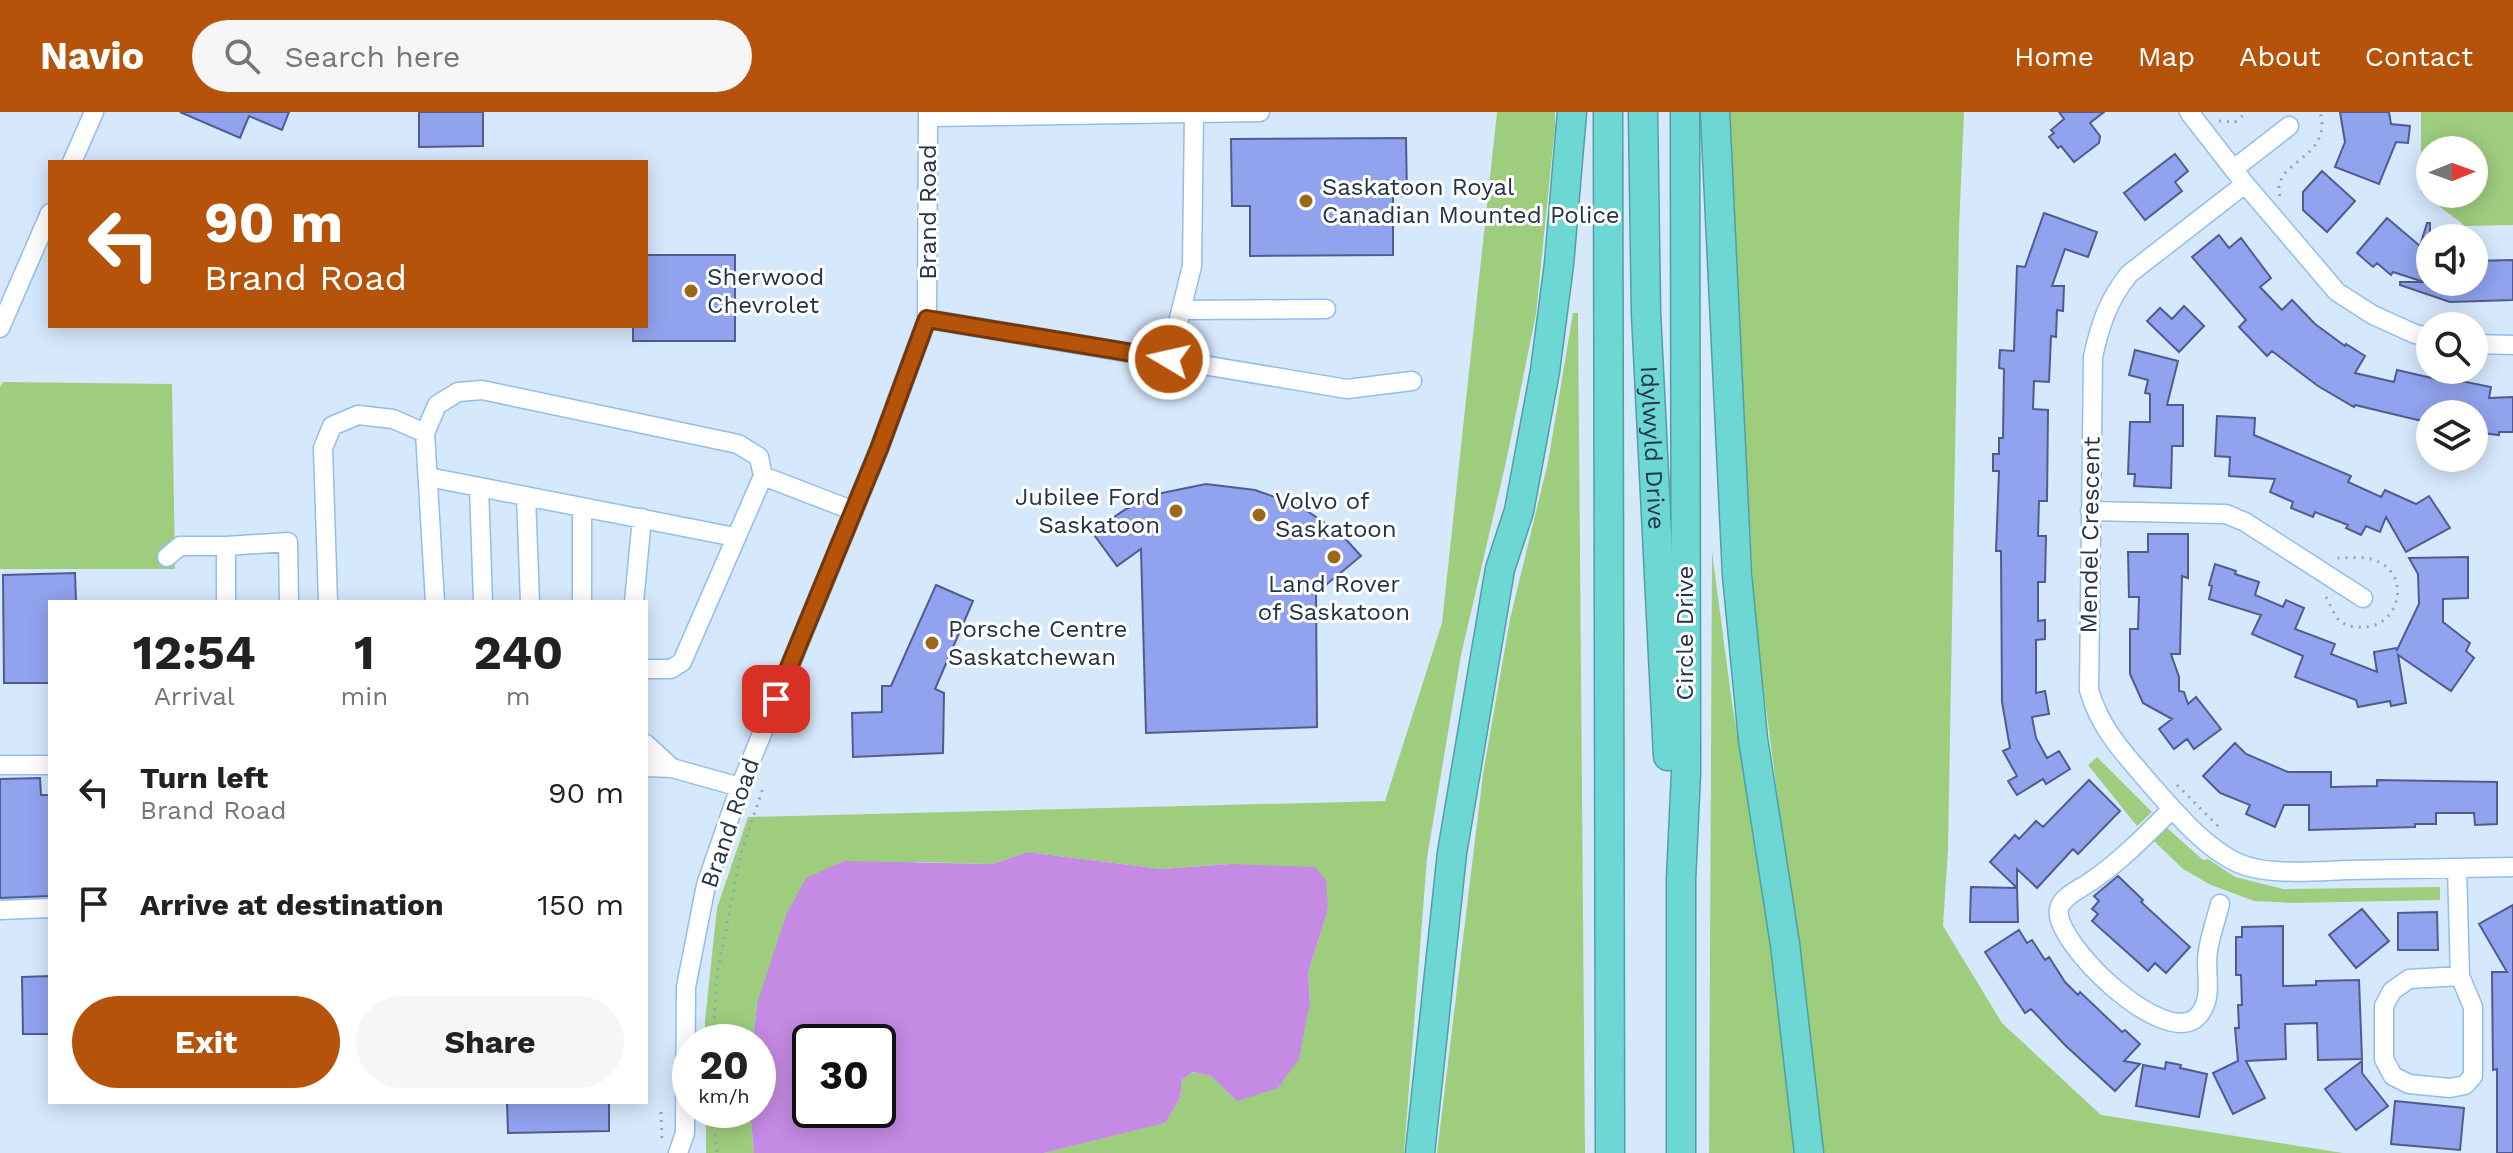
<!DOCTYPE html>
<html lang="en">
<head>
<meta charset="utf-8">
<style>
  :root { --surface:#fff; --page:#f6f6f6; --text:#222; --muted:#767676; --accent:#b45309 }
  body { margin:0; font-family:"Work Sans",sans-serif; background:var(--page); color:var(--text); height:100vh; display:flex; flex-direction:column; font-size:30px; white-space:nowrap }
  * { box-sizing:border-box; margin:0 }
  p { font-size:26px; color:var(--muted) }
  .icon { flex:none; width:44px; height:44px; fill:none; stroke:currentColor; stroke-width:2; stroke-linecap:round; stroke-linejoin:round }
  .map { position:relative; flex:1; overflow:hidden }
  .details { position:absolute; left:48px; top:488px; width:600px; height:504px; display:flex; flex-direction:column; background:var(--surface); border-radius:0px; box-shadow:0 4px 20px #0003 }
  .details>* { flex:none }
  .guide { position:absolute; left:48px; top:48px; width:600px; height:168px; border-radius:0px; box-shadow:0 4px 20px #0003; background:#b45309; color:#fff; overflow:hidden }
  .needle { width:52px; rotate:89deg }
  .fabs { position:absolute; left:2416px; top:24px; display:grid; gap:16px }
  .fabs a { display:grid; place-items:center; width:72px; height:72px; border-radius:50%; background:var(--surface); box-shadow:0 4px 20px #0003; font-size:40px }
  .speed { position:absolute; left:672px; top:912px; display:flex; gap:16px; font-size:40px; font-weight:700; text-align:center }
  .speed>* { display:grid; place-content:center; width:104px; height:104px; border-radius:50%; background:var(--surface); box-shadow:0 4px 20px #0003; line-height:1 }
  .speed small { font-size:20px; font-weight:400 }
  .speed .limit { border:4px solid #111; border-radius:12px; background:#fff; color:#111 }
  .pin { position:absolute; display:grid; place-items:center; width:68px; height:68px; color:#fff; margin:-34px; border-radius:16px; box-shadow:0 4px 12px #0006 }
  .me { position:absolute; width:88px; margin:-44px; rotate:279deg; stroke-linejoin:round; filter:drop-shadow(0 0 6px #0008) }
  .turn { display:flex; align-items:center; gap:28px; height:168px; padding:0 24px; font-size:36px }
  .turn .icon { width:104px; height:104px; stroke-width:2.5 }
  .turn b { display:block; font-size:56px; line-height:68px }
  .eta { display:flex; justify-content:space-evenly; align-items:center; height:136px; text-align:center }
  .eta b { font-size:48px; font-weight:700; line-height:56px }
  .action { display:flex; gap:16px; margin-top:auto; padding:16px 24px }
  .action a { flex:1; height:92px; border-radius:48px; background:var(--accent); color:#fff; font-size:32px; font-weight:700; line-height:92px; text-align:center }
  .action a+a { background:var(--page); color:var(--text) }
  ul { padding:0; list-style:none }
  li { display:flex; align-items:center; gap:24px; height:112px; padding:0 24px }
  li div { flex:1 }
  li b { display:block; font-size:30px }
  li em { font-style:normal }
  header { display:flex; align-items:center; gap:48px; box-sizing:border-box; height:112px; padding:0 40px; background:var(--accent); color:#fff }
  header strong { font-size:38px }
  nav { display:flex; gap:44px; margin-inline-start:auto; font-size:28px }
  .search { width:560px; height:72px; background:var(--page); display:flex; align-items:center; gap:20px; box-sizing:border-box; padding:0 28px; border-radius:44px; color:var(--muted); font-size:30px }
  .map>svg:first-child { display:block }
  .green { fill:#9fcd7e; fill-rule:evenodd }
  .water { fill:#c58ae4; fill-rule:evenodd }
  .building { fill:#91a3ef; stroke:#505c90; stroke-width:2 }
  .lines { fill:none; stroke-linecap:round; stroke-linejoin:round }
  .minor-casing { stroke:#92bdef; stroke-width:21 }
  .highway-casing { stroke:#539ea3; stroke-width:31 }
  .path { stroke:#93a5b9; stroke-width:3; stroke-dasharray:2 6; stroke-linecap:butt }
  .minor { stroke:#fff; stroke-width:18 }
  .highway { stroke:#6dd7d4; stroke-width:28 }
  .route-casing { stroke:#753606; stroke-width:20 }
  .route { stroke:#b45309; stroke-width:14 }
  .poi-dot { fill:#99681b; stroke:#fff; stroke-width:3 }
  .labels { text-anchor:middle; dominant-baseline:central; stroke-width:6; stroke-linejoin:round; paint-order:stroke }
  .poi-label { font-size:24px; fill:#233448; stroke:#fff; text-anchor:start }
  .street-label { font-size:24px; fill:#233448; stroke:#fff }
</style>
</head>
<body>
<header>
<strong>Navio</strong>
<div class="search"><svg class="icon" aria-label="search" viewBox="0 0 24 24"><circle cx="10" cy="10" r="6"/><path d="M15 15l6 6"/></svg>Search here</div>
<nav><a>Home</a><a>Map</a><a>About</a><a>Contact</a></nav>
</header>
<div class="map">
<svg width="2513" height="1041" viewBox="0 0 2513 1041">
  <rect width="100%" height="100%" fill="#d6e8fc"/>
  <path class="green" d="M1497,0H1555V14L1536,202L1506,350L1461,543L1427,746L1404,1041H1044L1164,1011L1180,986L1182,968L1193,960L1211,964L1237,989L1310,890L1308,861L1328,797L1230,752L1162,757L1027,740L993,752L916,750L757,892L753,930H705V909L717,796L748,705L1385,689L1442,511Z
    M1728,0H1964L1959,117L1948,737L1943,814L2002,911L2101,1003L2343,1041H1824L1755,512Z
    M2421,0H2513V113L2465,114L2421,80ZM2474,38V82H2430V38Z
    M1573,201H1578L1585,1041H1437L1483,662L1510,507L1548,350Z
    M3,270L172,272L175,457H0V275Z
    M1712,440L1732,591L1776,847L1799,1041H1709Z
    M2097,645L2152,700L2137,714L2088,653Z
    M2166,715L2203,748L2208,747L2235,765L2283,777L2440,775V788L2291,791L2254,789L2211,773L2183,757L2153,728Z
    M706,998H750L754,1041H706Z"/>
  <path class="water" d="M1027,740L1162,757L1230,752L1315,755L1326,768L1328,797L1308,861L1310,890L1299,947L1278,976L1237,989L1211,964L1193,960L1182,968L1180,986L1165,1011L1044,1041H754L750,998H758V930H753L757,892L786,803L806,766L844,749L993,752ZM810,930H878V998H810Z"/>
  <path class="building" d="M180,0H289L282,18L249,4L240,26Z
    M419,0H483V34L419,35Z
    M2059,0H2104L2090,11L2100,24L2099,31L2074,50L2061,34L2058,36L2049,25L2054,21L2051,18L2064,7Z
    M2340,0H2389L2391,12L2410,14L2408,31L2396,30L2379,72L2335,55L2345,30Z
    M1406,26L1407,84H1393V143L1250,144V94H1232L1231,27Z
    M2175,42L2188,59L2175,70L2182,79L2145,108L2124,81Z
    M2322,59L2355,89L2327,120L2303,98V80Z
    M2044,101L2097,120L2088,145L2065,137L2052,174H2064L2063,199L2057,198L2056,225L2051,224L2049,270L2034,269L2033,297L2048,298L2047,389H2039L2038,424H2046L2045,470H2038V509L2045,508V527L2036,528V581L2045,579L2049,602L2032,605L2036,626L2047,646L2059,639L2070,657L2046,672L2043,667L2017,683L2008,669L2017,664L2003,639L2010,636L2002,590L2001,439H1996L1999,359H1993V342H1999V326H2003L2004,257L1999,256L2000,238L2014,239L2017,154L2025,155Z
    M2387,106L2420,134L2427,111H2430V170H2474V149L2513,148V188L2450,190L2400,173V170H2424L2393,160L2391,163L2377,151L2373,155L2357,141Z
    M2219,123L2229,136L2241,126L2271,166L2260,175L2282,198L2292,188L2315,212L2345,234L2346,232L2365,244L2355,261L2394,270L2397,258L2436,267V264L2491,275L2489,286L2513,285V320H2499V323L2474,320V302H2430V311L2355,293L2354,295L2318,274L2272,239L2267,244L2239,215L2246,208L2192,145Z
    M646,143H735V229H633V214H646Z
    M2184,194L2204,214L2179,240L2147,209L2160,196L2172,207Z
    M2135,238L2178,249L2167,293H2183V334H2172L2171,376L2134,374L2135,362H2128L2130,310H2150V282L2145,281L2148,268L2129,263Z
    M2217,304L2255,306L2254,323L2351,364L2348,370L2381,385L2385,378L2416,392L2429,384L2450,416L2406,440L2386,405L2380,420L2366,414L2361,423L2346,416L2348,413L2315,400L2313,405L2291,396L2293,390L2270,380L2275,367L2229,364L2230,345L2215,344Z
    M1206,372L1255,378L1300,394L1342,423L1361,444L1316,481L1317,615L1146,621L1141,437L1117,454L1092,420L1126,397L1162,381Z
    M2148,422H2188V466L2182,464L2180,542H2171L2179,565V579L2184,580L2188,592L2196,585L2221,617L2194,637L2187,627L2174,637L2159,617L2172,607L2143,591L2130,562V517H2138L2139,485H2129L2128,440H2148Z
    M2468,445V486L2443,487V510L2470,531L2466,539L2474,546L2451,579L2398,543L2406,591L2391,594L2390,589L2358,595L2356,588L2295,565L2303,544L2252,522L2261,503L2209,487L2212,474L2209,473L2215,452L2236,459L2235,462L2259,470L2255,483L2283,495L2286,488L2304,496L2295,517L2335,532L2331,542L2377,560L2374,540L2396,536L2397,538L2419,492L2418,462L2409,446Z
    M75,461L76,490H50V571H4L3,463Z
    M936,473L973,489L935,577L944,581L943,641L853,645L852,601L882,600V574H891Z
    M2235,631L2246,642L2288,660H2331V675L2377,674V668L2497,670V712L2475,713L2474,701H2436V712H2415V715L2309,718V693H2284L2275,715L2246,702L2250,693L2220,681L2203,664Z
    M40,666L41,683H50V784L0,786V667Z
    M2089,668L2120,699L2078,742L2073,737L2037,776L2017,757V776L1990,750L2015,723L2019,727L2036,709L2043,715Z
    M2118,764L2143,788L2141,790L2190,835L2166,861L2155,851L2148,859L2092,809L2098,802L2092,797L2099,789L2094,784Z
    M1971,775L2017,776L2018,810H1970Z
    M2513,793V1041H2497V957L2493,958L2492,860H2507L2479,812Z
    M2362,797L2389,829L2356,856L2329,823Z
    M2437,800L2438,838H2398V801Z
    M2283,814V874L2316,873V869L2359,868L2362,947L2318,948L2317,911L2285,912L2286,947L2246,949L2265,986L2233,1002L2213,961L2238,949L2235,916H2239L2238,893H2242L2241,863H2236V825H2242V815Z
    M2019,818L2027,831L2032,828L2045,848L2049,845L2065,870L2078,883L2080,880L2122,920L2125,918L2140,932L2124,949L2140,952L2115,979L2066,934L2031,897L2025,901L1985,840Z
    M50,864V922H23L22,865Z
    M2362,949V961L2388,994L2356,1018L2325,977Z
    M2166,950L2181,953L2180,956L2207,962L2199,1005L2136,994L2143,953L2165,957Z
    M2395,989L2464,996L2460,1038L2391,1032Z
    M507,990H609V1019L508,1021Z"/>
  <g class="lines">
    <g class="minor-casing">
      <path id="minor" d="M2189,0L2245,72
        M1194,1L1260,0
        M928,5L1194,1L1192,154L1169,247
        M72,50L94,0
        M2235,56L2289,14
        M1182,198L1326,197
        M927,207L1347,277L1412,269
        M0,216L50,101
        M2430,225L2415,222L2373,203L2337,180L2245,72L2129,162C2108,188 2100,213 2093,245L2089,578C2101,619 2125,642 2152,674C2176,701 2205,736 2238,751C2267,764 2316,759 2348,758C2403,757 2458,756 2513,755
        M2474,232L2513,233
        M763,364L854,399
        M428,365L735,425
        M479,375L483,490
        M526,384L530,490
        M2090,399L2226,402L2245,410L2363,486
        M167,445L180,434H226
        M226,490V434L288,430L289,490
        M328,490L323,336L332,314L358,303L393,307L425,321
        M435,490L425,321L437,293L458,280L482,278L738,332L759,345L763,364L682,550L671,557H646
        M582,490V395
        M634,490L642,406
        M646,632L672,656
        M0,653H50
        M646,655L672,656L740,675
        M2172,697C2147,722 2120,750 2090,770C2080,777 2062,784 2059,797C2052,829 2165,939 2198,904C2215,885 2204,861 2208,839C2210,824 2216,808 2220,792
        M2457,756L2460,864L2473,895V964L2465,973L2450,976L2409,972L2393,964L2384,947V894L2392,879L2409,867L2460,864
        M0,798L50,796
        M678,1041L685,1021L686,875L706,773L740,675L879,337L927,207L928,0"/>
    </g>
    <g class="highway-casing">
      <g id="highway">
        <path d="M1608,0L1610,1041"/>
        <path id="s1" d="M1643,0L1646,201L1668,644"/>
        <path d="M1715,0L1737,463L1753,627L1785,832L1809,1041"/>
        <path d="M1420,1041L1452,741L1500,457L1519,399L1545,259L1559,152L1572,0"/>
        <path d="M1681,1041V768L1686,660L1685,0"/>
      </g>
    </g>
    <path class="path" d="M2219,9L2235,10L2247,0
      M2280,84C2270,49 2334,47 2320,0
      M2442,212L2454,214
      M2326,485C2330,492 2333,501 2338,507C2345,514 2352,515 2361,515C2400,517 2413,461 2374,448C2363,444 2349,446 2337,446
      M2177,673L2220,716
      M713,930L717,862L741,741L764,673
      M713,998L717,1041
      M661,1000L662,1029"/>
    <use href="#minor" class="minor"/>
    <use href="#highway" class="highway"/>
  </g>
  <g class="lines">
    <g class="route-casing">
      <path id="route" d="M776,587L879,337L927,207L1169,247"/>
    </g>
    <use href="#route" class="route"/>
  </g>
  <g class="poi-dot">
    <circle cx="1306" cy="89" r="8"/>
    <circle cx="691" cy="179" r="8"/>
    <circle cx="1176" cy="399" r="8"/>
    <circle cx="1259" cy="403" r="8"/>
    <circle cx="1334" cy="445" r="8"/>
    <circle cx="932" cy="531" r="8"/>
  </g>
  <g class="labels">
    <g class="poi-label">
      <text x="1322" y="75">Saskatoon Royal<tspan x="1322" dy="28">Canadian Mounted Police</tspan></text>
      <text x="707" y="165">Sherwood<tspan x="707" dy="28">Chevrolet</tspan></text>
      <text x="1160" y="385" text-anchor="end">Jubilee Ford<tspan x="1160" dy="28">Saskatoon</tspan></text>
      <text x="1275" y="389">Volvo of<tspan x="1275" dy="28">Saskatoon</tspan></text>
      <text x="1334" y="472" text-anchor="middle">Land Rover<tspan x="1334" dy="28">of Saskatoon</tspan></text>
      <text x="948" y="517">Porsche Centre<tspan x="948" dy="28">Saskatchewan</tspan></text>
    </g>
    <g class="street-label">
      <text transform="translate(928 100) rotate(-90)">Brand Road</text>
      <text stroke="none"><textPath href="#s1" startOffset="336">Idylwyld Drive</textPath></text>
      <text transform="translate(2090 423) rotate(-89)">Mendel Crescent</text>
      <text transform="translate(1685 521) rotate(-90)">Circle Drive</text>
      <text transform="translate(730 711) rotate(-71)">Brand Road</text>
    </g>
  </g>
</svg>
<div class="fabs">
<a><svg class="needle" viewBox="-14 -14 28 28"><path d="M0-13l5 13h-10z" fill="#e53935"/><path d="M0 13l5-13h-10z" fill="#767676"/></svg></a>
<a><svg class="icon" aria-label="sound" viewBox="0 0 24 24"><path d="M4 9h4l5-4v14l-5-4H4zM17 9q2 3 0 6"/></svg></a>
<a><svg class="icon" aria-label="search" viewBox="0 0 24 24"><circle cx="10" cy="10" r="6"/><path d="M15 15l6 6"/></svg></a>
<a><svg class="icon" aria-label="layers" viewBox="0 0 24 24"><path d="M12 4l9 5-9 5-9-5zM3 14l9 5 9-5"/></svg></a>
</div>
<div class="speed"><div>20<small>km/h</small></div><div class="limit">30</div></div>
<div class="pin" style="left:776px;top:587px;background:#d93025"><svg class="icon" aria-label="arrive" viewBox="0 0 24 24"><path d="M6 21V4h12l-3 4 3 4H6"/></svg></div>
<svg class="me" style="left:1169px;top:247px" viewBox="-20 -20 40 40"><circle r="17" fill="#b45309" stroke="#fff" stroke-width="3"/><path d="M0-11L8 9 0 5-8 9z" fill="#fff"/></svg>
<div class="guide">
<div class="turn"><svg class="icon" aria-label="left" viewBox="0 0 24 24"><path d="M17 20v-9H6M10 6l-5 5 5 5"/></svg><div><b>90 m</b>Brand Road</div></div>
</div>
<section class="details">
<div class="eta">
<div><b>12:54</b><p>Arrival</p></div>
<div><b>1</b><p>min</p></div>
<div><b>240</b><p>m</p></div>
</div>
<ul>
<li><svg class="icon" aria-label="left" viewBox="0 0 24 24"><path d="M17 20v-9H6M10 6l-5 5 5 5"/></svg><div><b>Turn left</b><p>Brand Road</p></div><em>90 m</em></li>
<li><svg class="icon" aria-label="arrive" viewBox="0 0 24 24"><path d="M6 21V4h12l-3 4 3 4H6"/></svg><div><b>Arrive at destination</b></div><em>150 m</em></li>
</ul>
<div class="action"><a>Exit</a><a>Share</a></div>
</section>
</div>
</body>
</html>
